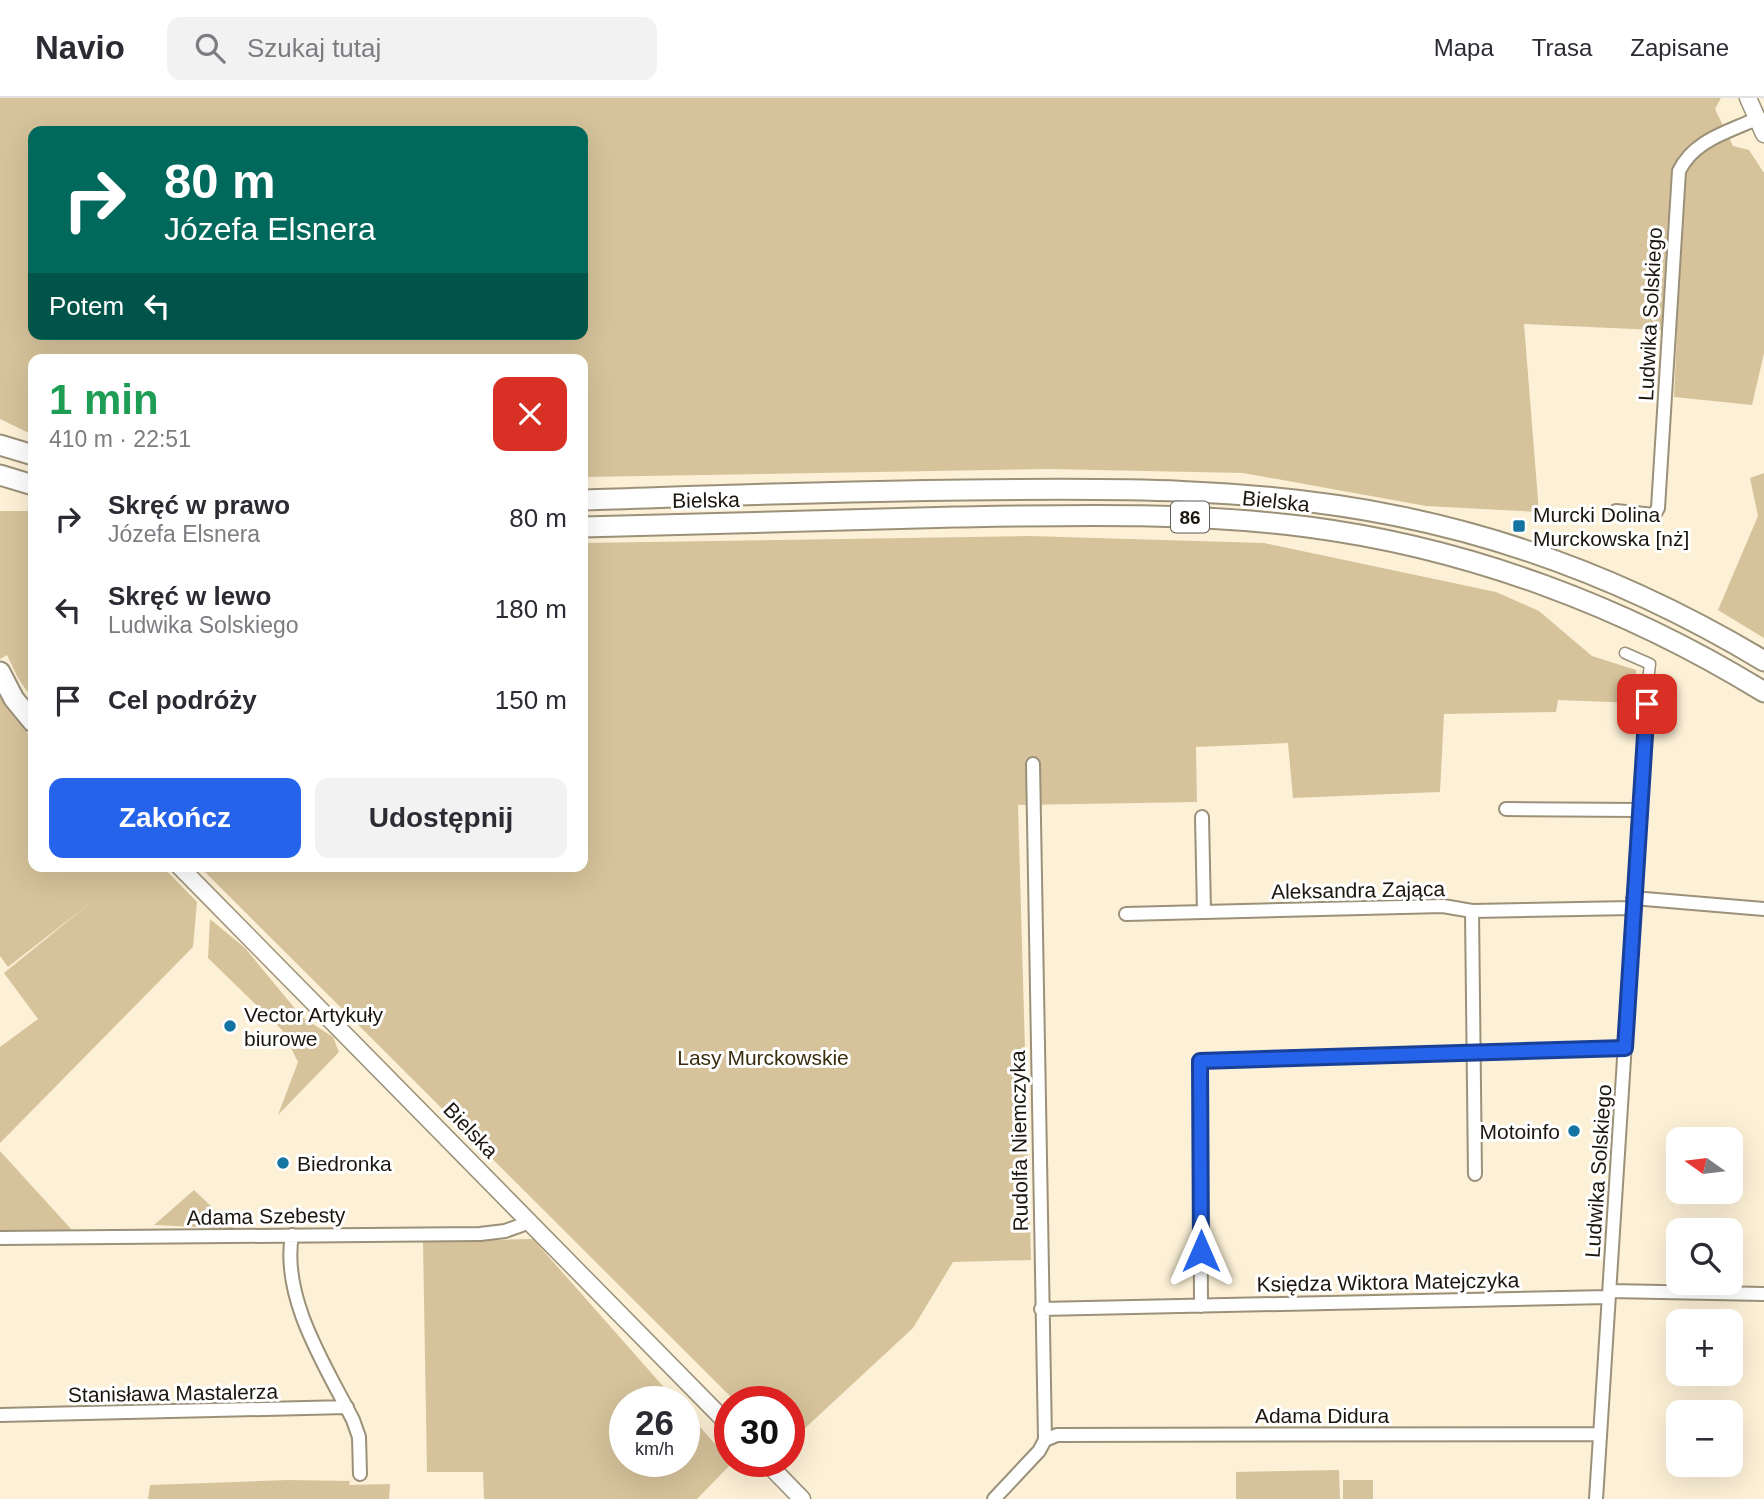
<!DOCTYPE html>
<html lang="pl">
<head>
<meta charset="utf-8">
<style>
  :root { --surface:#fff; --page:#f2f2f3; --text:#2b2b33; --muted:#7c7c81; --line:#e1e1e2; --accent:#2563eb }
  body { margin:0; font-family:Arial,sans-serif; background:var(--page); color:var(--text); height:100vh; display:flex; flex-direction:column; font-size:26px; white-space:nowrap }
  * { box-sizing:border-box; margin:0 }
  p { font-size:23px; color:var(--muted) }
  .icon { flex:none; width:38px; height:38px; fill:none; stroke:currentColor; stroke-width:2; stroke-linecap:round; stroke-linejoin:round }
  .map { position:relative; flex:1; overflow:hidden }
  .sheet { position:absolute; left:28px; top:256px; width:560px; height:518px; display:flex; flex-direction:column; background:var(--surface); border-radius:14px; box-shadow:0 7px 28px #0002 }
  .sheet>* { flex:none }
  .guide { position:absolute; left:28px; top:28px; width:560px; height:214px; border-radius:14px; box-shadow:0 7px 28px #0002; background:#00695c; color:#fff; overflow:hidden }
  .needle { width:46px; rotate:284deg }
  .controls { position:absolute; left:1666px; top:1029px; display:grid; gap:14px }
  .controls a { display:grid; place-items:center; width:77px; height:77px; border-radius:14px; background:var(--surface); box-shadow:0 7px 28px #0002; font-size:35px }
  .speed { position:absolute; left:609px; top:1288px; display:flex; gap:14px; font-size:35px; font-weight:700; text-align:center }
  .speed>* { display:grid; place-content:center; width:91px; height:91px; border-radius:50%; background:var(--surface); box-shadow:0 7px 28px #0002; line-height:1 }
  .speed small { font-size:18px; font-weight:400 }
  .speed .limit { border:10px solid #d22; background:#fff; color:#111 }
  .pin { position:absolute; display:grid; place-items:center; width:60px; height:60px; color:#fff; margin:-30px; border-radius:14px; box-shadow:0 4px 10px #0006 }
  .me { position:absolute; width:77px; margin:-38px; rotate:0deg; stroke-linejoin:round; filter:drop-shadow(0 0 5px #0008) }
  .turn { display:flex; align-items:center; gap:24px; height:147px; padding:0 21px; font-size:32px }
  .turn .icon { width:91px; height:91px; stroke-width:2.5 }
  .turn b { display:block; font-size:49px; line-height:60px }
  .then { display:flex; align-items:center; height:66px; padding:0 21px; background:#0003; gap:14px; font-size:26px }
  .round { display:grid; place-items:center; flex:none; width:74px; height:74px; border-radius:14px; background:var(--page) }
  .summary { display:flex; align-items:center; justify-content:space-between; height:119px; padding:0 21px }
  h1 { font-size:42px; font-weight:700; line-height:52px; color:#1e9e55 }
  .primary-button { display:flex; gap:14px; margin-top:auto; padding:14px 21px }
  .primary-button a { flex:1; height:80px; border-radius:14px; background:var(--accent); color:#fff; font-size:28px; font-weight:700; line-height:80px; text-align:center }
  .primary-button a+a { background:var(--page); color:var(--text) }
  ul { padding:0; list-style:none }
  li { display:flex; align-items:center; gap:21px; height:91px; padding:0 21px }
  li div { flex:1 }
  li b { display:block; font-size:26px }
  li em { font-style:normal }
  header { display:flex; align-items:center; gap:42px; box-sizing:border-box; height:98px; padding:0 35px; background:var(--surface); border-bottom:2px solid var(--line) }
  header strong { font-size:33px }
  nav { display:flex; gap:38px; margin-inline-start:auto; font-size:24px }
  .search { width:490px; height:63px; background:var(--page); display:flex; align-items:center; gap:18px; box-sizing:border-box; padding:0 24px; border-radius:14px; color:var(--muted); font-size:26px }
  .map>svg:first-child { display:block }
  .green { fill:#d6c39b; fill-rule:evenodd }
  .lines { fill:none; stroke-linecap:round; stroke-linejoin:round }
  .pedestrian-casing { stroke:#9b9179; stroke-width:13 }
  .minor-casing { stroke:#9b9179; stroke-width:16 }
  .tertiary-casing { stroke:#9b9179; stroke-width:19 }
  .primary-casing { stroke:#9b9179; stroke-width:23 }
  .pedestrian { stroke:#fff; stroke-width:10 }
  .minor { stroke:#fff; stroke-width:12 }
  .tertiary { stroke:#fff; stroke-width:16 }
  .primary { stroke:#fff; stroke-width:19 }
  .route-casing { stroke:#184099; stroke-width:18 }
  .route { stroke:#2563eb; stroke-width:12 }
  .poi-dot { fill:#1373a1; stroke:#fff; stroke-width:2.5 }
  .labels { text-anchor:middle; dominant-baseline:central; stroke-width:6; stroke-linejoin:round; paint-order:stroke }
  .shield { fill:#fff; stroke:#5f5d56; stroke-width:2 }
  .shield-label { font-size:19px; font-weight:bold; fill:#1b170e }
  .street-label { font-size:21px; fill:#1b170e; stroke:#fff }
  .poi-label { font-size:21px; fill:#1b170e; stroke:#fff; text-anchor:start }
  .park-label { font-size:21px; fill:#3a2d0d; stroke:#fff }
</style>
</head>
<body>
<header>
<strong>Navio</strong>
<div class="search"><svg class="icon" aria-label="search" viewBox="0 0 24 24"><circle cx="10" cy="10" r="6"/><path d="M15 15l6 6"/></svg>Szukaj tutaj</div>
<nav><a>Mapa</a><a>Trasa</a><a>Zapisane</a></nav>
</header>
<div class="map">
<svg width="1764" height="1401" viewBox="0 0 1764 1401">
  <rect width="100%" height="100%" fill="#fcf0d6"/>
  <path class="green" d="M0,0H1721L1715,11L1733,48L1749,52L1764,75V255L1752,307L1674,299L1677,233L1524,226L1539,414L1426,408L1243,375L1049,371L583,379V261H33V337L0,321ZM33,33H583V236H33Z
    M1764,375V540L1718,512L1758,418L1750,380Z
    M0,413H33V602L18,580L7,557L0,561Z
    M1028,438L1264,445L1496,494L1539,513L1592,558L1636,572V605L1558,602L1556,614L1444,616L1440,694L1293,700L1288,645L1196,649L1197,704L1018,707L1031,1162L953,1164L913,1230L789,1345V1304H736L199,768H583V445Z
    M0,594L33,643V768H162L197,804L193,849L0,1045V949L38,921L4,875L90,805L8,869L0,858Z
    M210,821L245,850L302,919L333,939L339,954L278,1017L298,964L282,932L208,860Z
    M0,1053L72,1132L83,1144L0,1147Z
    M194,1092L235,1131L154,1127Z
    M533,1141L677,1304H625V1363H684V1311L732,1365L697,1401H484L483,1374H427L423,1143Z
    M1339,1372L1340,1401H1236V1374Z
    M287,1382L350,1383L349,1387L390,1386L389,1401H148L150,1387Z
    M1343,1382H1373V1401H1343Z"/>
  <g class="lines">
    <g class="pedestrian-casing">
      <path id="pedestrian" d="M1625,555L1650,566L1648,583"/>
    </g>
    <g class="minor-casing">
      <path id="minor" d="M1616,413L1654,417L1658,410L1679,73C1694,42 1728,34 1756,21
        M1506,711L1639,712
        M1202,719L1204,814
        M1633,800L1764,811
        M1472,813L1475,1076
        M1126,816L1443,808L1472,813L1632,810
        M292,1137C281,1200 325,1267 353,1322L359,1339L360,1376
        M0,1140L480,1136L505,1133L530,1124
        M1610,1193L1764,1196
        M1201,1208L1200,963L1625,950
        M1041,1211L1609,1199
        M0,1317L347,1309
        M1045,1342L1057,1337L1599,1336
        M994,1401L1039,1353L1045,1342L1033,666
        M1596,1401L1648,583"/>
    </g>
    <g class="tertiary-casing">
      <path id="tertiary" d="M1748,0L1764,36
        M179,768L730,1328
        M765,1363L802,1401"/>
    </g>
    <g class="primary-casing">
      <path id="primary" d="M0,347L33,357
        M0,377L33,387
        M583,402C711,398 839,393 966,392C1111,390 1255,389 1397,418C1526,444 1651,495 1764,563
        M583,429C707,425 831,422 955,419C1073,417 1191,414 1308,429C1469,450 1626,509 1764,594
        M0,574L14,601L33,624"/>
    </g>
    <use href="#pedestrian" class="pedestrian"/>
    <use href="#minor" class="minor"/>
    <use href="#tertiary" class="tertiary"/>
    <use href="#primary" class="primary"/>
  </g>
  <g class="lines">
    <g class="route-casing">
      <path id="route" d="M1201,1153L1200,963L1625,950L1647,606"/>
    </g>
    <use href="#route" class="route"/>
  </g>
  <g class="poi-dot">
    <rect x="1512" y="421" width="14" height="14" rx="3.5"/>
    <circle cx="230" cy="928" r="7"/>
    <circle cx="1574" cy="1033" r="7"/>
    <circle cx="283" cy="1065" r="7"/>
  </g>
  <g class="labels">
    <rect class="shield" x="1171" y="403.5" width="38" height="31" rx="5"/>
    <g class="shield-label">
      <text x="1190" y="419">86</text>
    </g>
    <g class="street-label">
      <text transform="translate(1650 216) rotate(-87)">Ludwika Solskiego</text>
      <text transform="translate(706 402) rotate(-1)">Bielska</text>
      <text transform="translate(1276 403) rotate(6)">Bielska</text>
      <text transform="translate(1358 792) rotate(-1)">Aleksandra Zająca</text>
      <text transform="translate(471 1032) rotate(46)">Bielska</text>
      <text transform="translate(1019 1043) rotate(-91)">Rudolfa Niemczyka</text>
      <text transform="translate(1598 1073) rotate(-86)">Ludwika Solskiego</text>
      <text transform="translate(266 1118) rotate(-1)">Adama Szebesty</text>
      <text transform="translate(1388 1184) rotate(-1)">Księdza Wiktora Matejczyka</text>
      <text transform="translate(173 1295) rotate(-1)">Stanisława Mastalerza</text>
      <text x="1322" y="1317">Adama Didura</text>
    </g>
    <g class="poi-label">
      <text x="1533" y="416">Murcki Dolina<tspan x="1533" dy="24">Murckowska [nż]</tspan></text>
      <text x="244" y="916">Vector Artykuły<tspan x="244" dy="24">biurowe</tspan></text>
      <text x="1560" y="1033" text-anchor="end">Motoinfo</text>
      <text x="297" y="1065">Biedronka</text>
    </g>
    <g class="park-label">
      <text x="763" y="959">Lasy Murckowskie</text>
    </g>
  </g>
</svg>
<div class="controls">
<a><svg class="needle" viewBox="-14 -14 28 28"><path d="M0-13l5 13h-10z" fill="#e53935"/><path d="M0 13l5-13h-10z" fill="#7c7c81"/></svg></a>
<a><svg class="icon" aria-label="search" viewBox="0 0 24 24"><circle cx="10" cy="10" r="6"/><path d="M15 15l6 6"/></svg></a>
<a>+</a>
<a>−</a>
</div>
<div class="speed"><div>26<small>km/h</small></div><div class="limit">30</div></div>
<div class="pin" style="left:1647px;top:606px;background:#d93025"><svg class="icon" aria-label="arrive" viewBox="0 0 24 24"><path d="M6 21V4h12l-3 4 3 4H6"/></svg></div>
<svg class="me" style="left:1201px;top:1153px" viewBox="-20 -20 40 40"><path d="M0-17L14 15 0 8-14 15z" fill="#2563eb" stroke="#fff" stroke-width="4"/></svg>
<div class="guide">
<div class="turn"><svg class="icon" aria-label="right" viewBox="0 0 24 24"><path d="M7 20v-9h11M14 6l5 5-5 5"/></svg><div><b>80 m</b>Józefa Elsnera</div></div>
<div class="then">Potem<svg class="icon" aria-label="left" viewBox="0 0 24 24"><path d="M17 20v-9H6M10 6l-5 5 5 5"/></svg></div>
</div>
<section class="sheet">
<div class="summary"><div><h1>1 min</h1><p>410 m · 22:51</p></div><a class="round" style="background:#d93025;color:#fff"><svg class="icon" aria-label="close" viewBox="0 0 24 24"><path d="M6 6l12 12M18 6L6 18"/></svg></a></div>
<ul>
<li><svg class="icon" aria-label="right" viewBox="0 0 24 24"><path d="M7 20v-9h11M14 6l5 5-5 5"/></svg><div><b>Skręć w prawo</b><p>Józefa Elsnera</p></div><em>80 m</em></li>
<li><svg class="icon" aria-label="left" viewBox="0 0 24 24"><path d="M17 20v-9H6M10 6l-5 5 5 5"/></svg><div><b>Skręć w lewo</b><p>Ludwika Solskiego</p></div><em>180 m</em></li>
<li><svg class="icon" aria-label="arrive" viewBox="0 0 24 24"><path d="M6 21V4h12l-3 4 3 4H6"/></svg><div><b>Cel podróży</b></div><em>150 m</em></li>
</ul>
<div class="primary-button"><a>Zakończ</a><a>Udostępnij</a></div>
</section>
</div>
</body>
</html>
